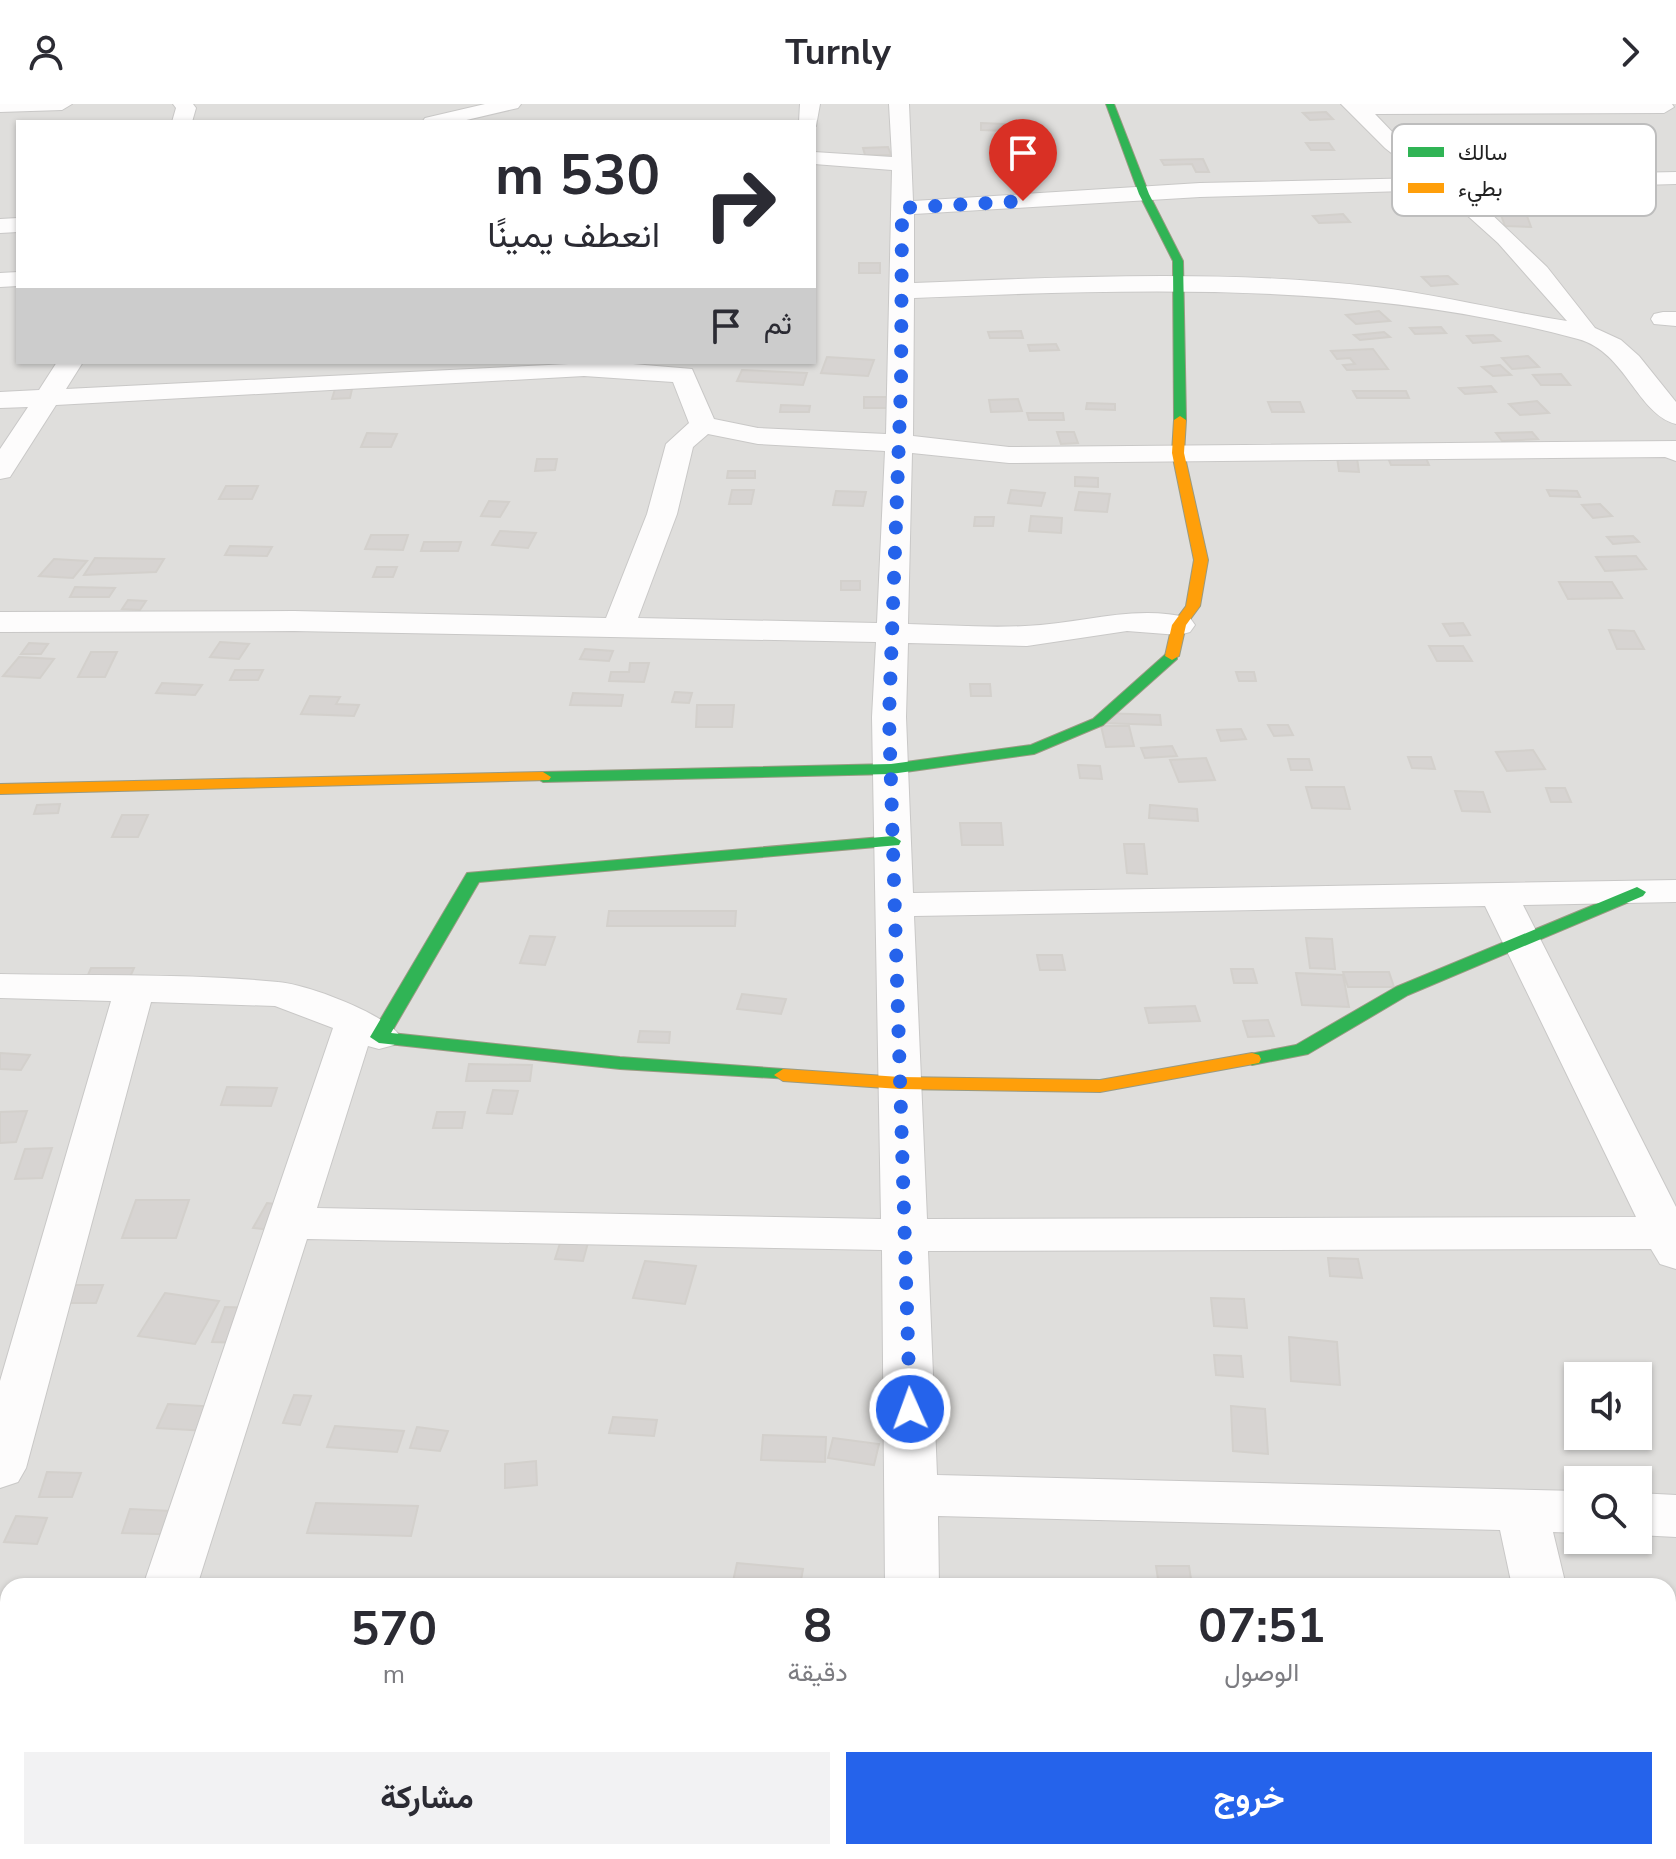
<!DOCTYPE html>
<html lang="ar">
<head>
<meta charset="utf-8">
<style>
  :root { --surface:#fff; --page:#f2f2f3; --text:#2b2b33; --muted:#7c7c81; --accent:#2563eb }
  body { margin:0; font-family:"Nunito Sans",Vazirmatn,sans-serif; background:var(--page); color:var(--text); direction:rtl; height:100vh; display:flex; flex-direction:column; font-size:30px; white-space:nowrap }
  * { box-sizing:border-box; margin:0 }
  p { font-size:26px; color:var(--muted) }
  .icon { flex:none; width:44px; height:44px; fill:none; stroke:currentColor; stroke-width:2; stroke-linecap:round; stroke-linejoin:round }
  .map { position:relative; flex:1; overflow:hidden; direction:ltr }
  .panel { position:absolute; left:0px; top:1474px; width:1676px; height:282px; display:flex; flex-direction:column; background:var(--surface); border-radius:24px 24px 0 0; box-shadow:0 2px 6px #0004; direction:rtl }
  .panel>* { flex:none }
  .top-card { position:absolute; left:16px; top:16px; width:800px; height:244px; border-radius:0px; box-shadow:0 2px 6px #0004; direction:rtl; background:#fff; color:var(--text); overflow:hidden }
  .controls { position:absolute; left:1564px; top:1258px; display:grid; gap:16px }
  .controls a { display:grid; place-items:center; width:88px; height:88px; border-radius:0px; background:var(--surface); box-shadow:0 2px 6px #0004; font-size:40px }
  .pin { position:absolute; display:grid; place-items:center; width:68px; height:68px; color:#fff; margin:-82px -34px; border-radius:50% 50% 50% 0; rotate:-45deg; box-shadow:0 0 8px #0007 }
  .pin .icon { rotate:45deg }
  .me { position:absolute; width:88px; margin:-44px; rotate:358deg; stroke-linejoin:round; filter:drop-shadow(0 0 6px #0008) }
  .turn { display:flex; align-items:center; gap:28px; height:168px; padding:0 24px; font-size:36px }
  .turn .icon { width:104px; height:104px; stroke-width:2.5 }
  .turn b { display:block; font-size:56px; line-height:68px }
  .then { display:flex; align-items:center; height:76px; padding:0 24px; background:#0003; gap:16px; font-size:30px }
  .eta { display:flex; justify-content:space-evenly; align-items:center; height:136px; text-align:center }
  .eta b { font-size:48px; font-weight:700; line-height:56px }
  .cta { display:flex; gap:16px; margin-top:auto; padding:16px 24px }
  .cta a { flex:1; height:92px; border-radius:0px; background:var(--accent); color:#fff; font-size:32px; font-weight:700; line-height:92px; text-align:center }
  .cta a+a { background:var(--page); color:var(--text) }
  header { display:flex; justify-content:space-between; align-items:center; height:104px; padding:0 24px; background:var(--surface); font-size:36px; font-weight:700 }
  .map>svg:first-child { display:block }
  .residential { fill:#dfdedc; fill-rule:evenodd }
  .building { fill:#d7d4d2; stroke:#d3d0cc; stroke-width:2 }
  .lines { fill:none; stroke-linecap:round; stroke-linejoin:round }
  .street-casing { stroke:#c9c8c7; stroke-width:2 }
  .fast-casing { stroke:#999a82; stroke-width:2 }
  .slow-casing { stroke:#999a82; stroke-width:2 }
  .street { fill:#fdfcfc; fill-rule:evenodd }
  .fast { fill:#30b455; fill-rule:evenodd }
  .slow { fill:#ff9f0a; fill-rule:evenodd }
  .route { stroke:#2563eb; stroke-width:14; stroke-dasharray:0 25.2 }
  .key { fill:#fff; stroke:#bdbdbd; stroke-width:2 }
  .key-label { font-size:22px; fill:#222 }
</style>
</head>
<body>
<header><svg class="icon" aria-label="forward" viewBox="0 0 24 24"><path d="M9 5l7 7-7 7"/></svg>Turnly<svg class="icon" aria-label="person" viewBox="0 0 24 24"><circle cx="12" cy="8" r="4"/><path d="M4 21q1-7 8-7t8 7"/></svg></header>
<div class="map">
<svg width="1676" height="1755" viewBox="0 0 1676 1755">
  <rect width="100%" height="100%" fill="#f0eeeb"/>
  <path class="residential" d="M0,0H1676V1755H0ZM18,18H814V258H18ZM1578,1272H1638V1332H1578ZM1578,1376H1638V1436H1578ZM8,1482H1668V1748H8Z"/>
  <path class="building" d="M1326,8L1333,15L1310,16L1303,9Z
    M981,19L1005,20L1006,27L981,26Z
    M1306,39H1329L1334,46H1311Z
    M888,43L891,51H865L863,44Z
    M1203,55L1209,68H1196L1192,60L1164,61L1161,56Z
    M1343,110L1350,118L1319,119L1313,112Z
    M1501,111L1527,112L1531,123L1505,122Z
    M859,159H880V169H859Z
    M1448,172L1457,180L1431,182L1422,173Z
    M1379,207L1390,217L1356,220L1346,211Z
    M1441,223L1446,229L1415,230L1410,224Z
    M1021,227L1023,234H990L988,228Z
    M1384,228L1390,233L1360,236L1354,231Z
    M1493,231L1500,237L1473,239L1467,232Z
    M1056,240L1059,246L1030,247L1028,241Z
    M1373,245L1388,265L1347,266L1343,261L1355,260L1350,254L1337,255L1331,247Z
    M1528,252L1539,263L1512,265L1502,254Z
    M827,253L874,256L868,272L821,269Z
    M1500,261L1511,271L1493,272L1482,263Z
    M742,266L807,269L803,281L737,277Z
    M1561,270L1570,281H1541L1533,271Z
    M1491,282L1496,288L1465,290L1459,284Z
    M335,285H352L350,294L332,295Z
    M1353,287H1406L1409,294H1357Z
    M864,293H894L895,304H864Z
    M1018,295L1022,307L991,308L989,296Z
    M1537,297L1549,309L1520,311L1509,300Z
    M1268,298H1300L1304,308H1272Z
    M1087,299L1115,300V306L1086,305Z
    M781,301L810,302L809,308H780Z
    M1027,309H1063L1064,316H1029Z
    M1057,328H1074L1078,339L1061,340Z
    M1532,328L1538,335L1502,337L1496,329Z
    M367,329L397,330L391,343H361Z
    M1337,353L1357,354L1359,368L1339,367Z
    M1388,354H1426L1429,361H1391Z
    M537,355H557L555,366L535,367Z
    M728,367H755V374H727Z
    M1075,373L1098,374V383L1075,382Z
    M226,382H258L252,395H219Z
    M732,386H754L751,400H729Z
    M1011,386L1045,389L1041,402L1008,399Z
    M1547,386L1577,387L1580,393L1550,392Z
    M836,387L866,388L863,402L833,401Z
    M1079,388L1110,390L1107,408L1075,406Z
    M489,397L509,398L500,413L481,412Z
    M1600,400L1612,412L1593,414L1582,401Z
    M1031,412L1062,414L1061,429L1029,427Z
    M975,413H994L993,422H974Z
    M500,427L536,429L528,444L492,441Z
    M371,431H408L403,446L365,445Z
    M1633,432L1639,438L1613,440L1607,433Z
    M424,438H461L458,447H421Z
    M230,442L272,443L267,452L225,451Z
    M1636,452L1646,465L1605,467L1596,453Z
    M95,454L164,455L156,468L84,471Z
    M54,455L87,457L73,474L39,472Z
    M377,463H397L393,473H373Z
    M841,477H860V486H841Z
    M1559,478H1612L1622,494L1568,495Z
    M75,483L115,484L109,493H70Z
    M128,496L146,497L140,506L122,505Z
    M1463,519L1470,531L1450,532L1443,520Z
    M1609,526L1634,527L1644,545H1617Z
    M220,538L249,540L239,555L210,553Z
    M29,539L48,540L41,550H21Z
    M1429,542H1463L1472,557H1437Z
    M585,545L613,547L609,557L580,555Z
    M91,548H117L105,573H78Z
    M19,553L54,555L40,574L3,572Z
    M630,559H649L644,578L609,577L611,568H629Z
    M235,566H263L258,576H230Z
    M1236,568H1254L1256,577H1239Z
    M162,579L202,581L195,591L156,589Z
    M970,580H990L991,592H971Z
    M675,588L692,589L689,599L672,598Z
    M573,589L623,591L621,602L570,601Z
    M310,592L340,593L336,600L359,601L354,612L301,610Z
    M697,601H734L732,623H696Z
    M1101,609L1160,611L1161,621L1101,619Z
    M1268,621H1288L1293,631L1274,632Z
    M1101,622H1129L1134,642L1106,643Z
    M1241,625L1246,635L1221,637L1217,626Z
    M1172,642L1177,652L1145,654L1141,644Z
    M1533,646L1545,665L1507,667L1496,648Z
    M1408,653H1431L1435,665L1412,664Z
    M1206,654L1215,676L1179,678L1170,656Z
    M1288,655H1309L1312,666H1291Z
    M1078,661L1100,662L1102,675L1080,674Z
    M1306,683H1344L1350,705L1312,704Z
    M1546,684H1565L1571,698H1551Z
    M1455,687L1483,688L1490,708L1462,707Z
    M60,700L58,709L34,710L37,701Z
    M1150,701L1197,705L1198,717L1149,714Z
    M122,711H148L138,733H112Z
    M960,719H1001L1003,741H962Z
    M1124,740H1144L1147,770L1127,769Z
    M609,807H736L735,822H607Z
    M530,832L555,833L545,861L520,859Z
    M1306,834L1332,835L1335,865L1310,864Z
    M1037,851H1062L1065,866H1040Z
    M91,864H134L127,880H84Z
    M1231,865H1253L1257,879H1234Z
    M1343,868H1389L1394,883H1348Z
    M1296,869L1343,871L1349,903L1302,901Z
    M742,890L786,895L781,910L737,905Z
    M1195,902L1200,917L1149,919L1145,904Z
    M1268,916L1274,932L1248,933L1243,917Z
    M640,927L670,928L669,939L638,938Z
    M0,949L30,951L21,966L0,965Z
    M469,960L532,961L530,977H466Z
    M227,983L277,984L271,1002L221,1001Z
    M493,986L518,987L512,1010L487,1009Z
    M27,1007L16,1038L0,1039V1008Z
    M437,1008H465L462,1024H433Z
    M52,1044L42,1074L15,1075L25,1045Z
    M136,1096H189L176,1134H122Z
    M267,1099L292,1102L279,1127L253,1124Z
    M562,1133L589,1135L583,1157L555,1155Z
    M1328,1154L1358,1155L1362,1174L1330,1172Z
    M645,1157L696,1162L685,1200L633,1194Z
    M74,1181H103L96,1199H67Z
    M165,1189L219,1197L195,1240L138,1232Z
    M1211,1194L1244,1195L1247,1224L1214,1222Z
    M225,1203L256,1204L243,1239L212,1238Z
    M1289,1233L1337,1238L1340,1281L1291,1277Z
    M1214,1251L1241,1252L1243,1273L1216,1271Z
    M294,1291L311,1292L300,1321L283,1319Z
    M168,1300L234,1304L225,1328L157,1324Z
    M1231,1302L1265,1305L1268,1350L1233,1347Z
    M613,1313L657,1316L654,1332L609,1329Z
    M335,1322L404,1327L397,1348L327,1343Z
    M417,1323L448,1327L440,1347L410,1344Z
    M763,1331L826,1333L825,1358L761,1356Z
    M833,1334L879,1340L874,1361L828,1354Z
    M536,1357L537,1381L505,1384V1360Z
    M47,1368L81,1369L72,1393H39Z
    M316,1399L418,1402L411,1432L307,1429Z
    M130,1405L171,1407L191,1431L122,1429Z
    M16,1412L47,1414L37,1440L4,1438Z
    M737,1459L803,1465L800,1482H732Z
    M1156,1462H1189L1192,1482H1159Z
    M386,1748H448L447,1755H384Z
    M1447,1748H1480L1481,1755H1448Z"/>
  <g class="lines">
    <g class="street-casing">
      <path id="street" d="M0,0H72L62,6L0,8Z
        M173,0H193L196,4L192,18H172L176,4Z
        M485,0H521L518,4L458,18H422L425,14Z
        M800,0H820L816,22L814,18H799Z
        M889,0H909L913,97L1200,79L1423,74L1385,44L1341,0H1672L1674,3L1664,9L1375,10L1399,35L1449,73L1676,68V80L1466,86L1547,163L1595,224L1621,236L1639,252L1676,298V320C1637,310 1626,248 1578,235C1361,176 1136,185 914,194L913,332L1009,343L1676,337V357L1665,353L1009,359L912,349L908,520C947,521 987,524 1025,522C1082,520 1133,500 1190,514L1195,521L1190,528L1179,531L1127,527L1027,542L908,539L906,613L913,789L1676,776V798L1523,801L1676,1103V1165L1660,1160L1651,1145L928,1147L937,1371L1578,1387V1429L1553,1428L1566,1482H1512L1500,1426L938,1412L939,1482H885L882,1146L307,1135L197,1482H143L333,924L275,902L151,898L26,1364L18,1378L0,1384V1277L111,897L0,894V870C91,872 187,869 278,878C306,880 384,909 400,932L394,941L379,945L368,942L317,1104L881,1115L872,613L876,538L294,527L0,528V508L294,507L606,514L647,410L666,340L689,319L673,278L584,272L56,301L10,373L0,375V345L28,303L0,304V288L39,286L57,258H83L66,285L609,258L692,265L714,315L758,324L886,330L892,66L814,60V48L892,53ZM1439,86L1498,139L1567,217C1503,207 1440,191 1376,183C1223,165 1067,173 914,179V110L1200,93ZM708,330L758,340L885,347L877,519L638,514L677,410L693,343ZM1485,802L1636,1113L927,1115L914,812Z
        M18,114V128L0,129V115Z
        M18,168V182L0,183V169Z
        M1663,208H1676V222L1654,220L1651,215L1654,210Z
        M1638,1389L1676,1391V1433L1638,1431Z
        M62,1748H122L120,1755H60Z
        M880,1748H940V1755H880Z
        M1572,1748H1632L1634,1755H1574Z"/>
    </g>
    <g class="fast-casing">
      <path id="fast" d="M1106,0H1114L1149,90L1183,157L1186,316L1180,320L1174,316L1173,157L1139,90Z
        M1172,548L1177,549V555L1103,621L1034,650L891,670L543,678L535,673L543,668L891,660L1031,641L1093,615L1167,549Z
        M893,732L901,737L899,741L479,778L391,929L620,953L783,965L792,971L790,975L620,965L379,939L370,933L467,769Z
        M1637,783L1646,788L1643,792L1408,891L1308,950L1252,961L1243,955L1245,951L1296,941L1396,883Z"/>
    </g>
    <g class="slow-casing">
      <path id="slow" d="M1180,312L1186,316L1184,349L1208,456L1200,502L1186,521L1179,552L1172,556L1165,552L1172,521L1186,502L1194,456L1172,349L1174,316Z
        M543,668L551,673L549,676L0,690V680Z
        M1252,949L1259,951L1261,955L1259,959L1100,988L900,985L783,977L774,971L783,965L900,973L1100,976Z"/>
    </g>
    <use href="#street" class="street"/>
    <use href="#fast" class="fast"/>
    <use href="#slow" class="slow"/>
  </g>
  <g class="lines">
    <path class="route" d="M910,1305L889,613L901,280L902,104L1023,97"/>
  </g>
  <rect x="1392" y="20" width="264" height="92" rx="12" class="key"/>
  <rect x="1408" y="43" width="36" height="10" fill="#30b455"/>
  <rect x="1408" y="79" width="36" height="10" fill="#ff9f0a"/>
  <g class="key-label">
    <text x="1458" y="56">سالك</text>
    <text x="1458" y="92">بطيء</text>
  </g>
</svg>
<div class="controls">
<a><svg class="icon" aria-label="sound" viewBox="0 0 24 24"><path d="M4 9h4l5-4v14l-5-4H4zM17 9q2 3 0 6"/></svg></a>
<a><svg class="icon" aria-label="search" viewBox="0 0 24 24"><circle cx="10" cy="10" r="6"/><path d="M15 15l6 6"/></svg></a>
</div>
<div class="pin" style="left:1023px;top:97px;background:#d93025"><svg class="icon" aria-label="arrive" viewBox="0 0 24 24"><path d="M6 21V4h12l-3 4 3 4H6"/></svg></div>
<svg class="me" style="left:910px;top:1305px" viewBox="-20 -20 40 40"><circle r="17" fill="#2563eb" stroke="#fff" stroke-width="3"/><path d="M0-11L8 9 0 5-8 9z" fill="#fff"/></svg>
<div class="top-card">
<div class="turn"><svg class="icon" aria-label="right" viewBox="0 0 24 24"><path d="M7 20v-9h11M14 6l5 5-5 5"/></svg><div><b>530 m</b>انعطف يمينًا</div></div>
<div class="then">ثم<svg class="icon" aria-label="arrive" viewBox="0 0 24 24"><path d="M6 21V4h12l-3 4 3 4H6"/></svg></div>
</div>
<section class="panel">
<div class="eta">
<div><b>07:51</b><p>الوصول</p></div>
<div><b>8</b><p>دقيقة</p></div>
<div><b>570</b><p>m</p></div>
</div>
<div class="cta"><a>خروج</a><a>مشاركة</a></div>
</section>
</div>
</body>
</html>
